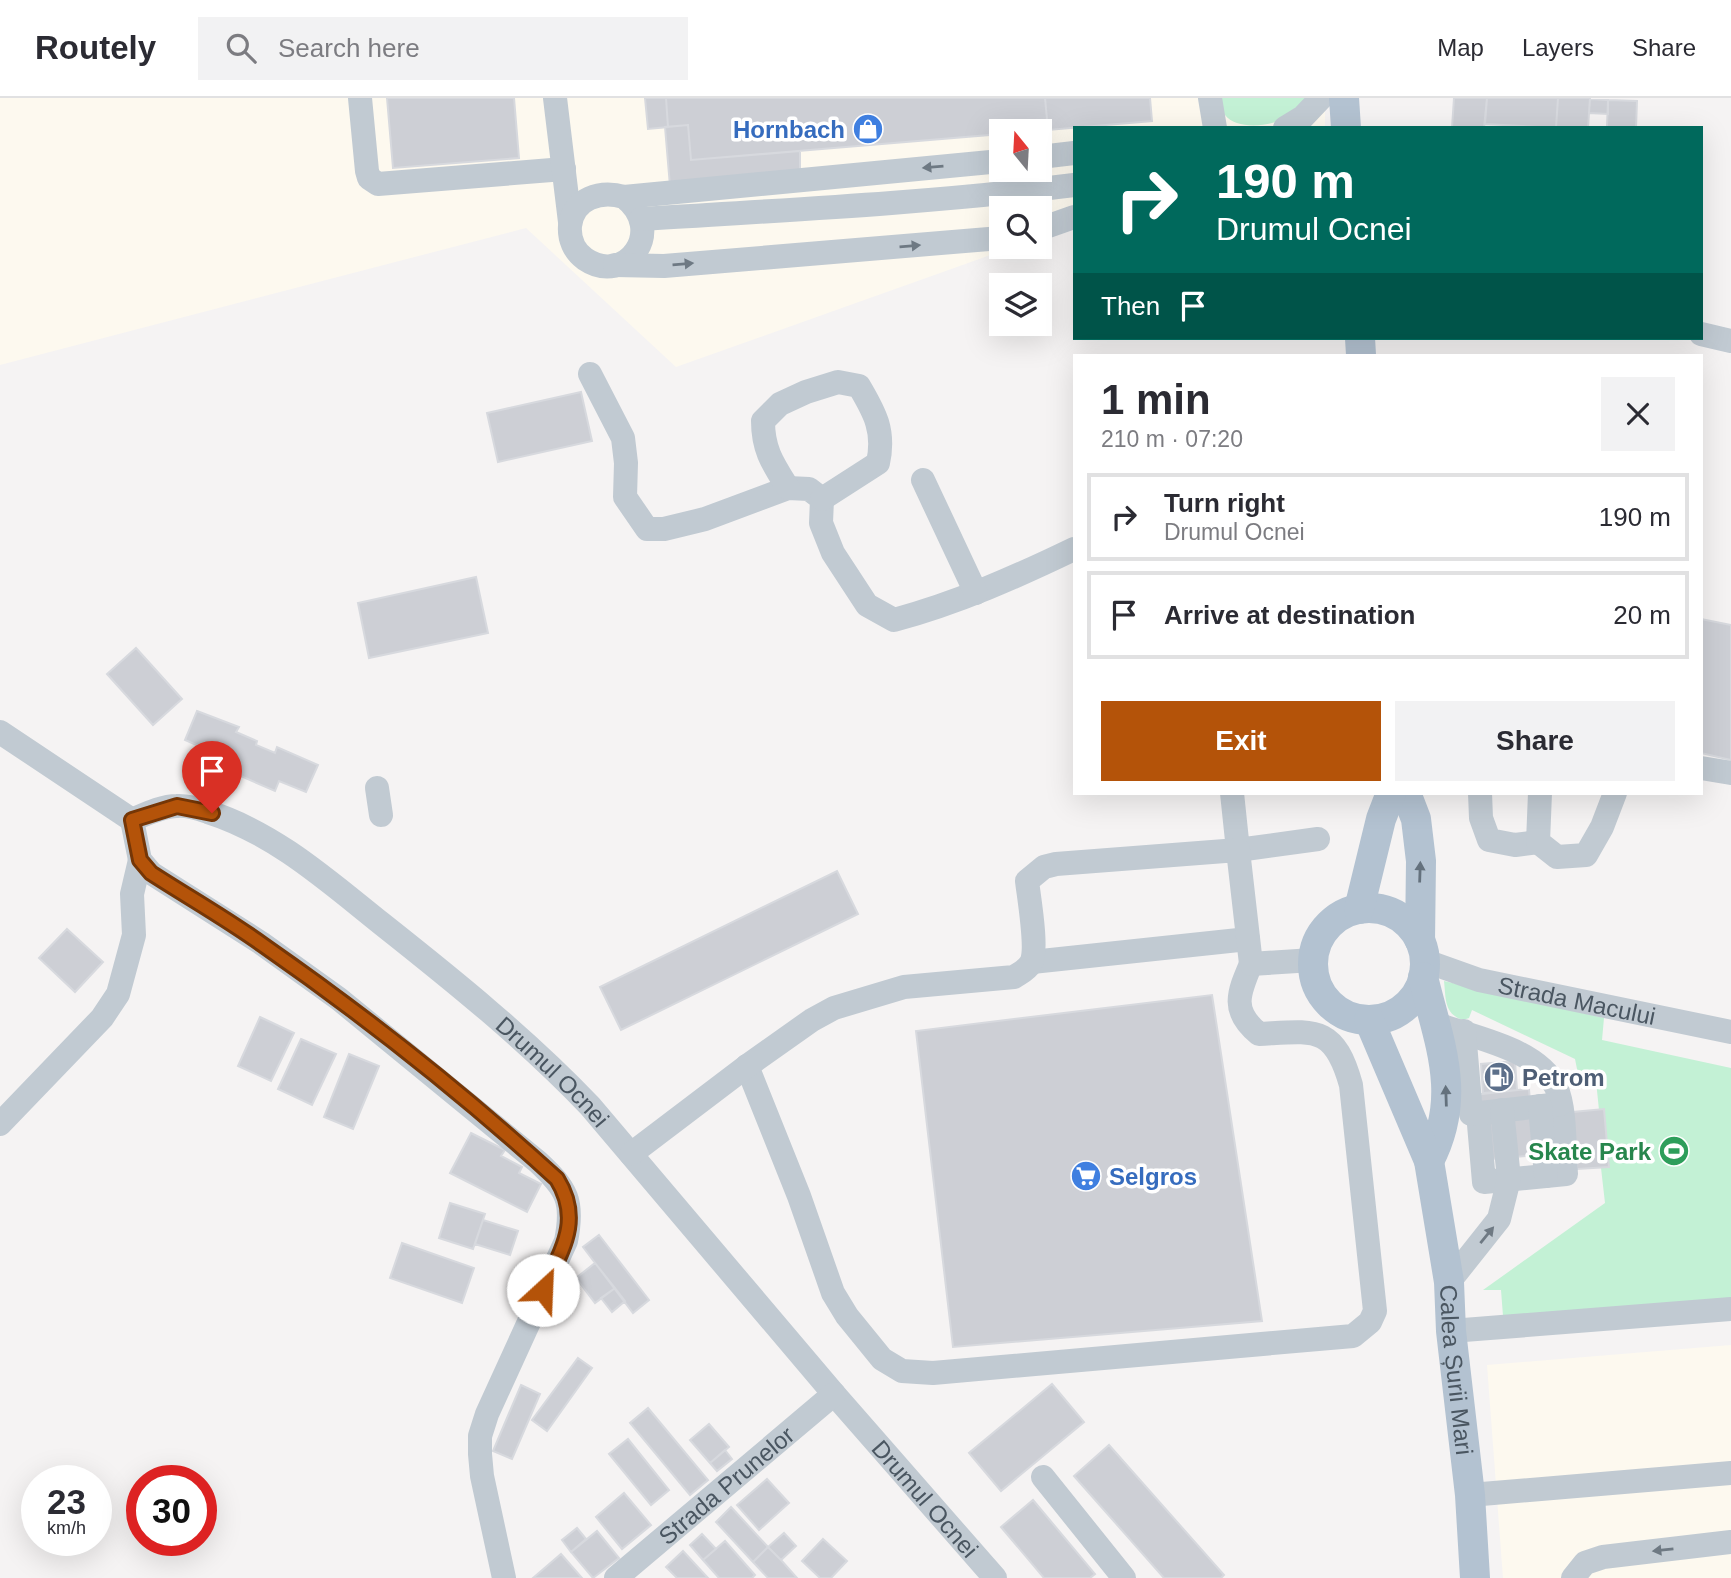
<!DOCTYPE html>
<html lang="en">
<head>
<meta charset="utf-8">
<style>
  :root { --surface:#fff; --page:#f2f2f3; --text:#2b2b33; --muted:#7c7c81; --line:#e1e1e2; --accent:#b45309 }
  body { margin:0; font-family:Arial,sans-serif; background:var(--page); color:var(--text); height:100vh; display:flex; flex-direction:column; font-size:26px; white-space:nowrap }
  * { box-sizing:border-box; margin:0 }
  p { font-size:23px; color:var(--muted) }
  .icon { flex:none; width:38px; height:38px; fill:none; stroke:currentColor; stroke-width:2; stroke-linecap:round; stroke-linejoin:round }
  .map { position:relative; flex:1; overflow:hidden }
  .details { position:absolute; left:1073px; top:256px; width:630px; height:441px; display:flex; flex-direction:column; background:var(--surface); border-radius:0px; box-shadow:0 7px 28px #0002 }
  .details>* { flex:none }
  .banner { position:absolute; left:1073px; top:28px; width:630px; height:214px; border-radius:0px; box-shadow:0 7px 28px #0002; background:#00695c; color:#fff; overflow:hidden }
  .needle { width:46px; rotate:342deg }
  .tools { position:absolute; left:989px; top:21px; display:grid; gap:14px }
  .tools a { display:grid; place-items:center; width:63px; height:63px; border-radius:0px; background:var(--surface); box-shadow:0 7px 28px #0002; font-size:35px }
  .speed { position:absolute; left:21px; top:1367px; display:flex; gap:14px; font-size:35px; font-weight:700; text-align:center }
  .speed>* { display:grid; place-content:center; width:91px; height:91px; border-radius:50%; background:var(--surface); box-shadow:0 7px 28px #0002; line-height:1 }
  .speed small { font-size:18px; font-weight:400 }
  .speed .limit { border:10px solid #d22; background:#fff; color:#111 }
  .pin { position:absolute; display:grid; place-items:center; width:60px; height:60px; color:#fff; margin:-72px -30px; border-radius:50% 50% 50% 0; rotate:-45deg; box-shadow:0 0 7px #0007 }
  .pin .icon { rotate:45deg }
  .me { position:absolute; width:77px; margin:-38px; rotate:25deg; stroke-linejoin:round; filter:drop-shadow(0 0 5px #0008) }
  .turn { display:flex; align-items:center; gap:24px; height:147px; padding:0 28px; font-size:32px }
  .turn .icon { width:91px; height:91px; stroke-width:2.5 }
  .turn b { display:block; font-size:49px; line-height:60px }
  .then { display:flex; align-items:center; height:66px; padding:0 28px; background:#0003; gap:14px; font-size:26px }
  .round { display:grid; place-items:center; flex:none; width:74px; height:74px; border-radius:0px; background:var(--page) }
  .head { display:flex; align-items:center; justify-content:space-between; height:119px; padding:0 28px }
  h1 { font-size:42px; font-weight:600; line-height:52px }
  .action { display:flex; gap:14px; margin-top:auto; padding:14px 28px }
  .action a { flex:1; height:80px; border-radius:0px; background:var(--accent); color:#fff; font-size:28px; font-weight:600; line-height:80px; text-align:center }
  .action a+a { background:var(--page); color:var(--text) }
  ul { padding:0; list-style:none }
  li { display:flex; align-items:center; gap:21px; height:88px; margin:0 14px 10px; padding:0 14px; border:4px solid var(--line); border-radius:0px }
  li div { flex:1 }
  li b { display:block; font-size:26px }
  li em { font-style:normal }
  header { display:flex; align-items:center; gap:42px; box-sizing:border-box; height:98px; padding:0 35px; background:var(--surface); border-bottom:2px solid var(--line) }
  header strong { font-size:33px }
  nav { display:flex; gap:38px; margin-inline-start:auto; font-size:24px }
  .search { width:490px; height:63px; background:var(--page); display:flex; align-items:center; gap:18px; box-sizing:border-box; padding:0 24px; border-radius:0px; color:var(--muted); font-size:26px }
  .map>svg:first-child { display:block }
  .commercial { fill:#fdf9ef; fill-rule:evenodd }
  .green { fill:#c3f1d5 }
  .building { fill:#cdcfd5; stroke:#d7d9de; stroke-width:2 }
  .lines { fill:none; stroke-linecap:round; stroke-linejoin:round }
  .minor { stroke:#c1cad2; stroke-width:24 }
  .major { stroke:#b3c2d1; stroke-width:30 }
  .oneway { fill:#6e7983 }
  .oneway2 { fill:#64717d }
  .route-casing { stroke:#753606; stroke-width:18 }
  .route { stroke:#b45309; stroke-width:12 }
  .labels { text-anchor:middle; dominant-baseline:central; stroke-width:7; stroke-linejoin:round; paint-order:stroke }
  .shop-label { font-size:24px; font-weight:bold; fill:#366cbe; stroke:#fff; text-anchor:end }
  .street-label { font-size:24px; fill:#4a5661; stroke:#fff }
  .service-label { font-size:24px; font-weight:bold; fill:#4e5e75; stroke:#fff; text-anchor:start }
  .leisure-label { font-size:24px; font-weight:bold; fill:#27864d; stroke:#fff; text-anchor:end }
</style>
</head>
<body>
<header>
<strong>Routely</strong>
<div class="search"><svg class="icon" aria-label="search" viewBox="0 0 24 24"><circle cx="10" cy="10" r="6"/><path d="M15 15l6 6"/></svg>Search here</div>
<nav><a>Map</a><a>Layers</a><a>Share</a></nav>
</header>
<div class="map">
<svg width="1731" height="1480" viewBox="0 0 1731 1480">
  <rect width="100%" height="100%" fill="#f5f3f3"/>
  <path class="commercial" d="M0,0H1325V30H1074V127L1040,139V110H1001V149H1013L676,269L526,130L0,267ZM1001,33H1040V72H1001Z
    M1731,1247V1480H1503L1487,1267Z"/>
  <path class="green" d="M1221,0H1307C1298,7 1289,17 1280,22C1266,29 1235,31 1225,17C1222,12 1222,6 1221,0Z
    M1444,883L1604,920L1602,942L1731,970V1202L1503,1218L1501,1192H1483L1605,1105L1601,1070L1609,1068L1604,1012H1599L1596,983L1579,981L1575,961L1472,912L1469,920L1463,922C1444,916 1446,901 1444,883Z"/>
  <path class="building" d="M387,0H514L519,60L393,70Z
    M645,0H666L668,29L648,31Z
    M666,0H1045L1048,32L1001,33V36L691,62L688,27L668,29Z
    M1045,0H1150L1152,23L1048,32Z
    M1454,0H1487L1484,30H1452Z
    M1487,0H1558L1556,30L1485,26Z
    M1558,0H1590L1588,30H1556Z
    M1590,1L1608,2V16L1589,15Z
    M1608,2L1637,3L1636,30L1607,29Z
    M688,27L691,62L800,53V79L670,88L665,29Z
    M581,294L592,343L498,364L487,315Z
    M476,479L488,535L369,560L358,505Z
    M1701,521L1731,527V662L1701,655Z
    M136,550L182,601L153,627L107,576Z
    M197,613L239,629L236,634L257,643L256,647L275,655L277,649L318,667L306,694L279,683L275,693L204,662L208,652L185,642Z
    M837,773L858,816L621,932L600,889Z
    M67,831L103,864L75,894L39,860Z
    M1212,897L1262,1223L953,1249L916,933Z
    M260,919L294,935L271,983L238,968Z
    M301,941L336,956L312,1007L278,991Z
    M349,956L379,968L353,1031L324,1019Z
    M1515,963L1517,992L1483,996L1481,966Z
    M1529,991L1532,1030L1560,1055L1478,1062L1473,996Z
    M1604,1011L1609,1069L1577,1071L1573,1014Z
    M471,1035L505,1052L501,1058L522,1069L519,1075L541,1086L527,1114L450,1075Z
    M450,1105L485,1116L473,1151L439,1140Z
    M483,1122L518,1133L510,1157L475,1146Z
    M599,1137L649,1202L633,1215L583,1149Z
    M402,1145L474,1170L462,1205L390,1180Z
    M595,1165L615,1190L595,1205L576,1180Z
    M615,1190L625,1203L612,1214L601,1200Z
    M578,1260L592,1270L547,1333L532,1322Z
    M1052,1286L1084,1324L1001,1393L969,1355Z
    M521,1287L540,1296L512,1361L493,1353Z
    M648,1310L708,1382L690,1397L630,1325Z
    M709,1326L729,1349L710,1365L690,1342Z
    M628,1341L669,1392L651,1407L609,1356Z
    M1109,1347L1224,1477L1221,1480H1164L1074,1378Z
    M725,1352L732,1361L717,1373L710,1365Z
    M767,1381L789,1405L759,1432L737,1407Z
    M624,1395L651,1427L622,1451L596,1419Z
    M1033,1402L1095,1476L1090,1480H1044L1001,1429Z
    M731,1409L768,1449L753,1464L716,1424Z
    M577,1430L586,1441L571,1454L562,1442Z
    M597,1433L619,1460L593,1480L571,1454Z
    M784,1435L796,1448L781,1462L768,1449Z
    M702,1436L716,1451L703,1462L690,1447Z
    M823,1441L847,1463L831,1480H820L802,1463Z
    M725,1443L755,1477L752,1480H719L703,1462Z
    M768,1449L781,1462L797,1480H768L753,1464Z
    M683,1453L708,1480H677L666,1469Z
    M561,1456L582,1480H533Z"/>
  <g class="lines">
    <g class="minor">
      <path d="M360,0L367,73L369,80L378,86L564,71"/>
      <path d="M555,0L570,124"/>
      <path d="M1210,0L1215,30"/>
      <path d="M1285,30L1303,19L1321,0"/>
      <path d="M1040,59L1074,55"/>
      <path d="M624,99C667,132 626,189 585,161C574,153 569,141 570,128C573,100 601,92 624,99L1001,63"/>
      <path d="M641,121C786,112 931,105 1074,87"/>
      <path d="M1040,131L1074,119"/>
      <path d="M615,167L664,168L1001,140"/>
      <path d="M1701,236L1731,243"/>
      <path d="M590,276L623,340L626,365L625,399L647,431H664L705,421L788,390L809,391L822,401L821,425L833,455L867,507L894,522C957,505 1016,479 1074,451"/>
      <path d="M923,382L976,495"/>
      <path d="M788,390C773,366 763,352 763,323L780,306L806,294L838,284L859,288C875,315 885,333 878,365L822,401"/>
      <path id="s1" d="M0,634L132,722C146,716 162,708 177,708C188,707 199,711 208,714C275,735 328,783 382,826C454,883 526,941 590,1008L834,1296L995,1480"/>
      <path d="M1701,670L1731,675"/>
      <path d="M377,690L381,717"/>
      <path d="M1232,695L1238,752L1318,741"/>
      <path d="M1480,695L1481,720L1489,742L1515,747L1538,744"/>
      <path d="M1540,695L1538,744L1557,759L1586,757L1602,729L1615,695"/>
      <path d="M132,722L140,762L151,775L261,845L339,901L538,1064C567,1091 574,1103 566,1143L487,1316L480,1338V1356L482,1378L504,1480"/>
      <path id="s2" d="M1425,861L1434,866L1479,882L1731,934"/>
      <path d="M1032,864L1248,841"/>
      <path d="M1437,926C1474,940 1537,950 1556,989C1566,1011 1564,1051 1566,1076L1484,1084L1478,1015"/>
      <path d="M1464,933L1471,1016L1560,1006"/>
      <path d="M747,968L799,1098L833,1195L847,1218L882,1261L902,1273L933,1275L1353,1238L1370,1224L1375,1213L1351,987C1334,926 1314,933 1259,936C1231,913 1238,896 1251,866"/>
      <path d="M1540,1008L1546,1078"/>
      <path d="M0,1026L102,920L118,896L134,837L132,796L140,762"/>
      <path d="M631,1056L747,968L812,922L834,910L904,889L1014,879C1020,875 1027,872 1031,865C1038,852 1029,800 1027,783L1044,769L1056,766L1238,752L1251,866L1313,862"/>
      <path d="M1449,1184L1499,1121L1509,1081L1502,1012"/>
      <path d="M1451,1233L1731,1211"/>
      <path d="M1043,1379L1124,1480"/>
      <path d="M1470,1397L1731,1375"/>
      <path id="s3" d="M616,1480L834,1296"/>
      <path d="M1573,1480L1585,1465L1603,1459L1731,1444"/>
    </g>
    <g class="major">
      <path d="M1344,0L1346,30"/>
      <path d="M1360,240L1361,257"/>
      <path d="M1406,695L1416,721L1421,763L1420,843"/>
      <circle cx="1369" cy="866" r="56"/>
      <path d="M1359,811L1381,721L1391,695"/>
      <path d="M1423,879C1439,945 1463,998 1429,1063"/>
      <path id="s4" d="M1369,922L1429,1063L1449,1184L1451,1233L1470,1397L1475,1480"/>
    </g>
  </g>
  <defs><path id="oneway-solid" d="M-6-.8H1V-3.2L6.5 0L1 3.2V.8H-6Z" transform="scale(1.75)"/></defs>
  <g class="oneway">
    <use href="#oneway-solid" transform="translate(933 69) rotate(175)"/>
    <use href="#oneway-solid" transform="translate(910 148) rotate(-5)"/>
    <use href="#oneway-solid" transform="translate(683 166) rotate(-5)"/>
    <use href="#oneway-solid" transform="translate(1487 1137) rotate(-51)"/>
    <use href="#oneway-solid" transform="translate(1663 1452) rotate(174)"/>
  </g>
  <g class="oneway2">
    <use href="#oneway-solid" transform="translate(1420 774) rotate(-88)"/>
    <use href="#oneway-solid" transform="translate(1446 998) rotate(-92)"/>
  </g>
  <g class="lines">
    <g class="route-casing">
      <path id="route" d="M212,715L177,708L132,722L140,762L151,775C188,799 227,821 263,847C365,918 465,997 557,1081C583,1123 561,1153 543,1192"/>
    </g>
    <use href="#route" class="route"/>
  </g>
  <defs>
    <g id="shop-disc" transform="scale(1.575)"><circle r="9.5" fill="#3f7fe0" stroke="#fff"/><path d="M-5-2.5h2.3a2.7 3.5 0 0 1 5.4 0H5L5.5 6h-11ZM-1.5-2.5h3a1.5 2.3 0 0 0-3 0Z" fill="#fff"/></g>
    <g id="fuel-disc" transform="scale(1.575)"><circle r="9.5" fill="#5c6f8a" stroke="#fff"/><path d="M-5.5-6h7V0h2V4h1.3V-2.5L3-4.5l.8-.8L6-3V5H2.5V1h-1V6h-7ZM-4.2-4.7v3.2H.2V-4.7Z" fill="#fff"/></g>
    <g id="stadium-disc" transform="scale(1.575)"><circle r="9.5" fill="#2e9e5b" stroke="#fff"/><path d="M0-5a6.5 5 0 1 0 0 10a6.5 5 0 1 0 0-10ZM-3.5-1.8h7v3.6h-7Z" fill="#fff"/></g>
    <g id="supermarket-disc" transform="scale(1.575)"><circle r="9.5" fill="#3f7fe0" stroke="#fff"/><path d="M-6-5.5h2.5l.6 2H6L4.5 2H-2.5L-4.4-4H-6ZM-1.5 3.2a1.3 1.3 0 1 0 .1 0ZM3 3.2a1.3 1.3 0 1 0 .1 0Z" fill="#fff"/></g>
  </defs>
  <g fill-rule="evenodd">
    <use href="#shop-disc" x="868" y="31"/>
    <use href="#fuel-disc" x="1499" y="979"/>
    <use href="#stadium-disc" x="1674" y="1053"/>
    <use href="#supermarket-disc" x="1086" y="1078"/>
  </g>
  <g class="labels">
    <g class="shop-label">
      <text x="845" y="31">Hornbach</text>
      <text x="1109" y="1078" text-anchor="start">Selgros</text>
    </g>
    <g class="street-label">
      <text stroke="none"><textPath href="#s2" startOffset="158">Strada Macului</textPath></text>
      <text stroke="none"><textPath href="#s1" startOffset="672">Drumul Ocnei</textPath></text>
      <text stroke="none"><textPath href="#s4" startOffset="364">Calea Șurii Mari</textPath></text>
      <text stroke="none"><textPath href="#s3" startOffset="144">Strada Prunelor</textPath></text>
      <text stroke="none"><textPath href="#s1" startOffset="1239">Drumul Ocnei</textPath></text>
    </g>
    <g class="service-label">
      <text x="1522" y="979">Petrom</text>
    </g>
    <g class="leisure-label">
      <text x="1651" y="1053">Skate Park</text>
    </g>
  </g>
</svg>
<div class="tools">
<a><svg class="needle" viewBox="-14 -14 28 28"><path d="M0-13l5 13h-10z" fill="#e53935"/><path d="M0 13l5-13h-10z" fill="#7c7c81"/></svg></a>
<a><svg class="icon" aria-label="search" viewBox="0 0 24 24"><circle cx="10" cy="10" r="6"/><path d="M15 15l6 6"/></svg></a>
<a><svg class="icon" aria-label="layers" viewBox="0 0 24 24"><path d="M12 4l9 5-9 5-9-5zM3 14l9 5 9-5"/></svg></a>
</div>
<div class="speed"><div>23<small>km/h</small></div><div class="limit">30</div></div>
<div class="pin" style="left:212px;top:715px;background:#d93025"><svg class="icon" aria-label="arrive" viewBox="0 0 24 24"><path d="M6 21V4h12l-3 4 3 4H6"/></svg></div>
<svg class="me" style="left:543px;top:1192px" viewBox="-20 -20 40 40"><circle r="19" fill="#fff"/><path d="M0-13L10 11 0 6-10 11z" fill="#b45309"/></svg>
<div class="banner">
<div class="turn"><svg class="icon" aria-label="right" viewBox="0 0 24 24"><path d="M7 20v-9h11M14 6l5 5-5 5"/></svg><div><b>190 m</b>Drumul Ocnei</div></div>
<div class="then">Then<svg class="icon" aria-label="arrive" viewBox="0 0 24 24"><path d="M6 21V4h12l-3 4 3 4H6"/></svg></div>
</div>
<section class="details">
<div class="head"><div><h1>1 min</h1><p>210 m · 07:20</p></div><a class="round"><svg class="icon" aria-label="close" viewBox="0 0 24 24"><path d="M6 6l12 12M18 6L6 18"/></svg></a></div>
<ul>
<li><svg class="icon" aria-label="right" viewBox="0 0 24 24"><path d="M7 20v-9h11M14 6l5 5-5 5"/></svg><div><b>Turn right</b><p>Drumul Ocnei</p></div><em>190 m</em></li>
<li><svg class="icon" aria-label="arrive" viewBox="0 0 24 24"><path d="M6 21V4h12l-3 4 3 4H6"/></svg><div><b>Arrive at destination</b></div><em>20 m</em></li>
</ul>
<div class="action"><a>Exit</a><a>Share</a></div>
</section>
</div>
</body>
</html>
